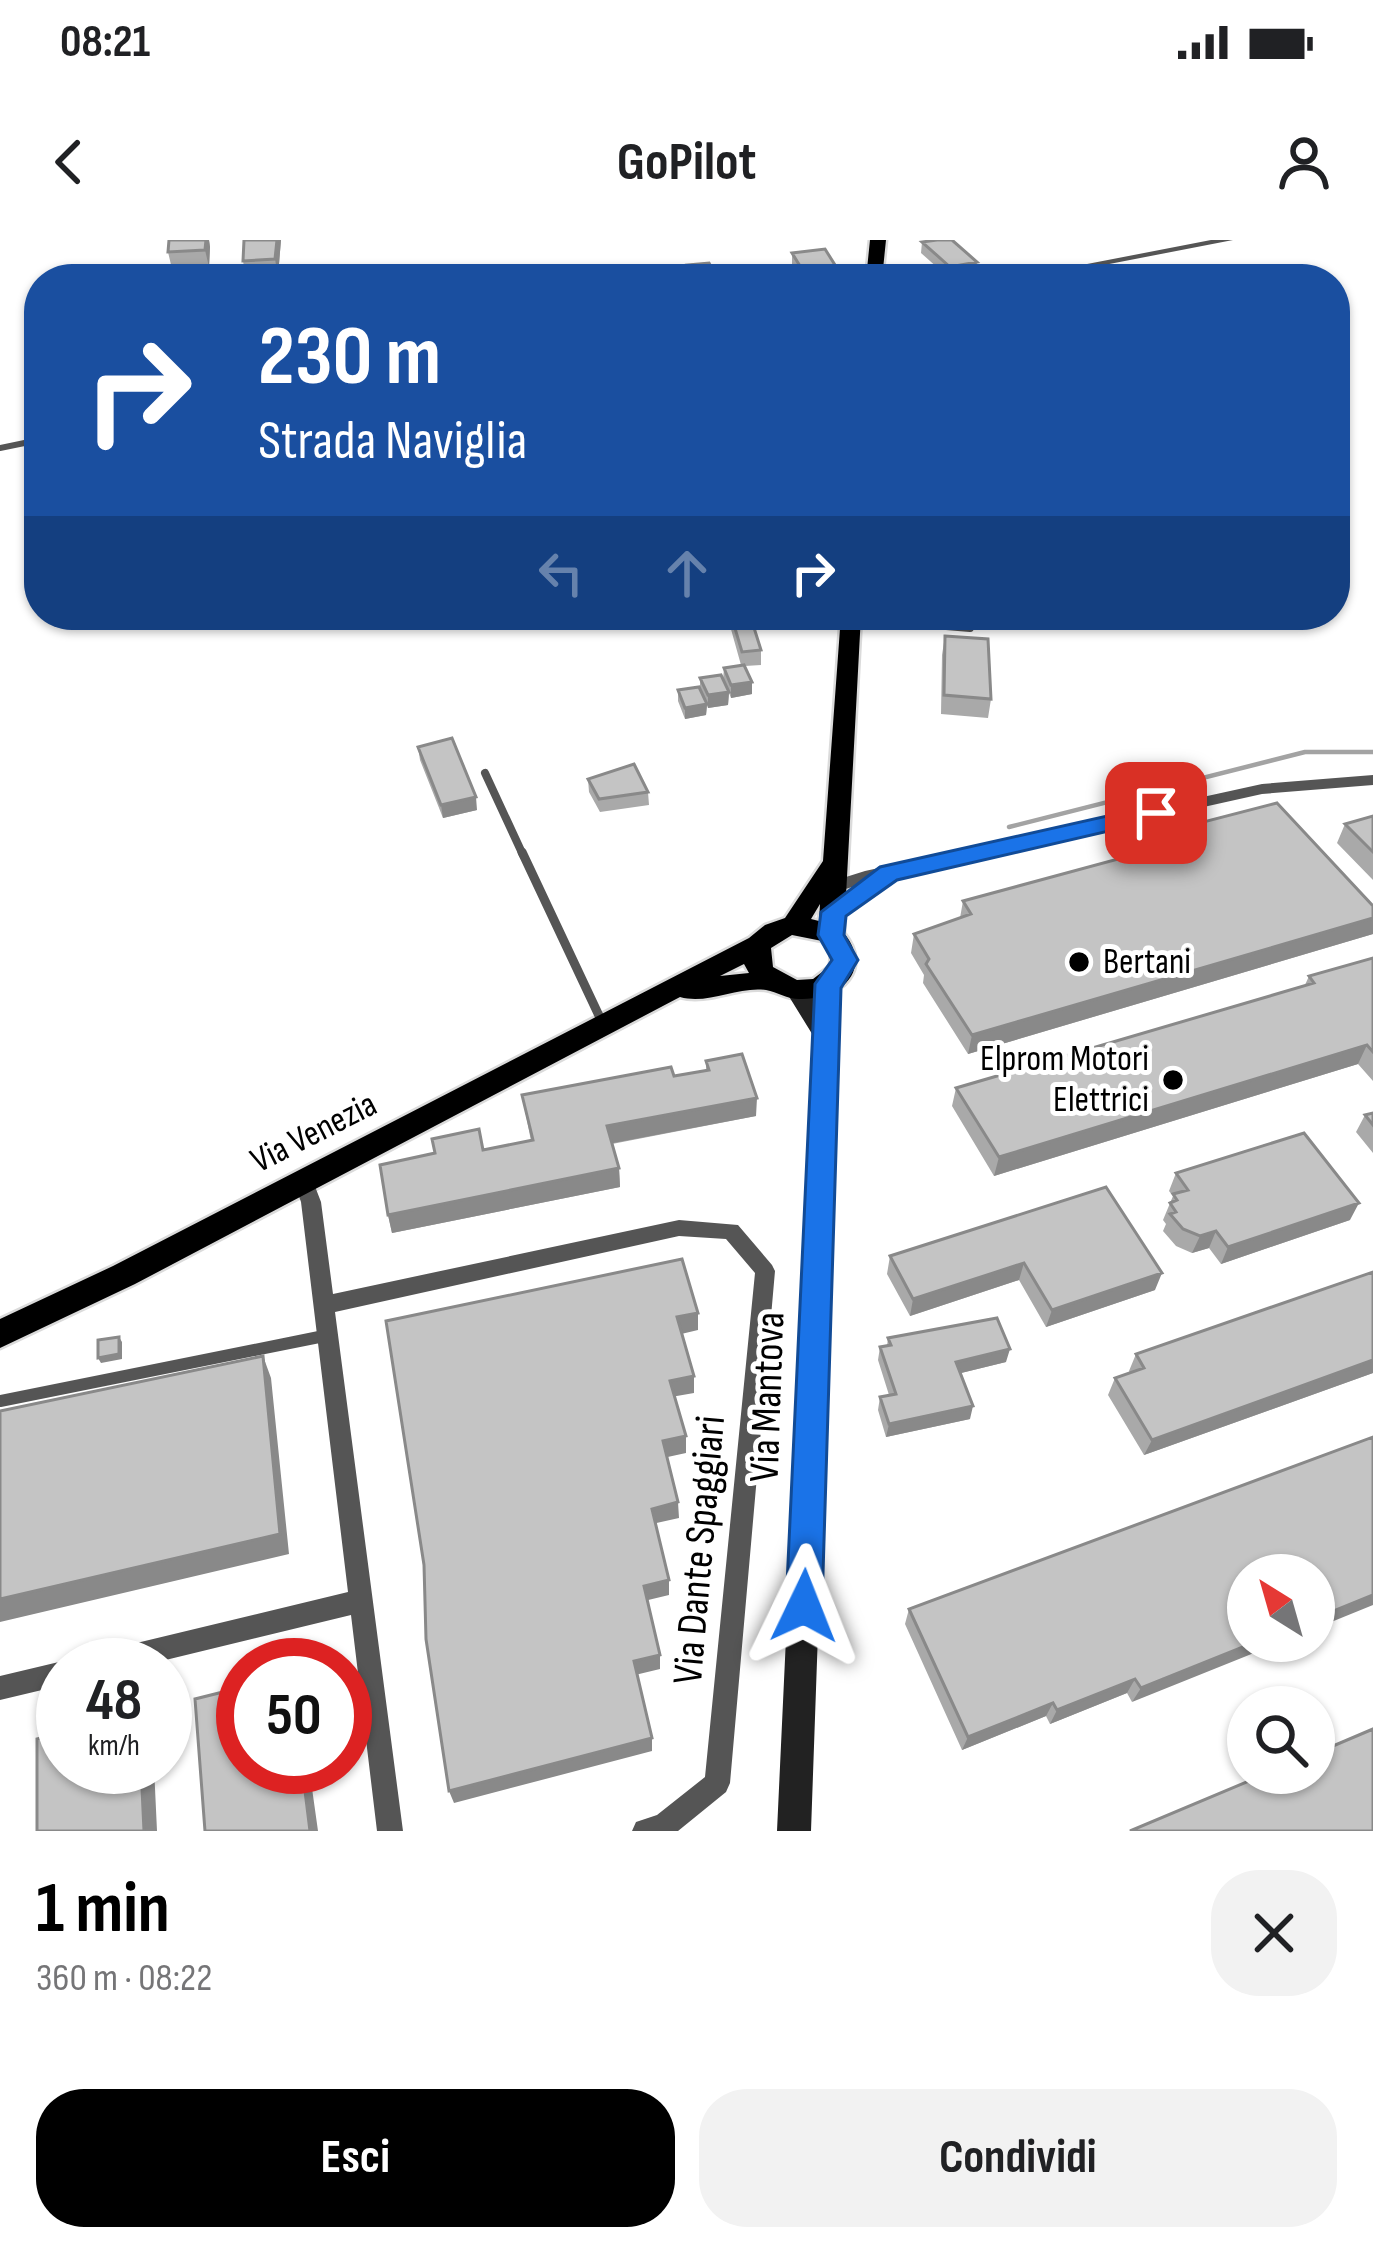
<!DOCTYPE html>
<html lang="it">
<head>
<meta charset="utf-8">
<style>
  :root { --surface:#fff; --page:#f2f2f2; --text:#202124; --muted:#757577; --accent:#000 }
  body { margin:0; font-family:"Sofia Sans Condensed",sans-serif; background:var(--page); color:var(--text); height:100vh; display:flex; flex-direction:column; font-size:45px; white-space:nowrap }
  * { box-sizing:border-box; margin:0 }
  p { font-size:39px; color:var(--muted) }
  .icon { flex:none; width:66px; height:66px; fill:none; stroke:currentColor; stroke-width:2; stroke-linecap:round; stroke-linejoin:round }
  .map { position:relative; height:1591px; overflow:hidden }
  .sheet { display:flex; flex-direction:column; background:var(--surface); flex:1 }
  .sheet>* { flex:none }
  .top-card { position:absolute; left:24px; top:24px; width:1326px; height:366px; border-radius:48px; box-shadow:0 3px 9px #0004; background:#1a4fa0; color:#fff; overflow:hidden }
  .needle { width:78px; rotate:323deg }
  .controls { position:absolute; left:1227px; top:1314px; display:grid; gap:24px }
  .controls a { display:grid; place-items:center; width:108px; height:108px; border-radius:50%; background:var(--surface); box-shadow:0 3px 9px #0004; font-size:60px }
  .speed { position:absolute; left:36px; top:1398px; display:flex; gap:24px; font-size:60px; font-weight:700; text-align:center }
  .speed>* { display:grid; place-content:center; width:156px; height:156px; border-radius:50%; background:var(--surface); box-shadow:0 3px 9px #0004; line-height:1 }
  .speed small { font-size:30px; font-weight:400 }
  .speed .limit { border:18px solid #d22; background:#fff; color:#111 }
  .pin { position:absolute; display:grid; place-items:center; width:102px; height:102px; color:#fff; margin:-51px; border-radius:24px; box-shadow:0 6px 18px #0006 }
  .me { position:absolute; width:132px; margin:-66px; rotate:2deg; stroke-linejoin:round; filter:drop-shadow(0 0 9px #0008) }
  .turn { display:flex; align-items:center; gap:42px; height:252px; padding:0 36px; font-size:54px }
  .turn .icon { width:156px; height:156px; stroke-width:2.5 }
  .turn b { display:block; font-size:84px; line-height:102px }
  .lanes { display:flex; align-items:center; height:114px; padding:0 36px; background:#0003; justify-content:center; gap:60px; direction:ltr }
  .lanes .off { opacity:.35 }
  .round { display:grid; place-items:center; flex:none; width:126px; height:126px; border-radius:48px; background:var(--page) }
  .summary { display:flex; align-items:center; justify-content:space-between; height:204px; padding:0 36px }
  h1 { font-size:72px; font-weight:700; line-height:90px; color:var(--accent) }
  .button { display:flex; gap:24px; margin-top:auto; padding:24px 36px }
  .button a { flex:1; height:138px; border-radius:48px; background:var(--accent); color:#fff; font-size:48px; font-weight:700; line-height:138px; text-align:center }
  .button a+a { background:var(--page); color:var(--text) }
  .status { display:flex; justify-content:space-between; align-items:center; height:84px; padding:0 60px; background:var(--surface); direction:ltr }
  .status svg { height:33px; fill:currentColor }
  header { display:flex; justify-content:space-between; align-items:center; height:156px; padding:0 36px; background:var(--surface); font-size:54px; font-weight:700 }
  .map>svg:first-child { display:block }
  .lines { fill:none; stroke-linecap:round; stroke-linejoin:round }
  .stream { stroke:#a3a3a3; stroke-width:4.5 }
  .primary-casing { stroke:#dbdbdb; stroke-width:5 }
  .lane-far3 { stroke:#555; stroke-width:6 }
  .lane-far2 { stroke:#555; stroke-width:8 }
  .lane-far1 { stroke:#555; stroke-width:9 }
  .lane { stroke:#555; stroke-width:12 }
  .street { fill:#555; fill-rule:evenodd }
  .secondary { fill:#222; fill-rule:evenodd }
  .primary { fill:#000; fill-rule:evenodd }
  .wall { fill:#a9a9a9 }
  .shaded-wall { fill:#898989 }
  .building { fill:#c4c4c4; stroke:#898989; stroke-width:3 }
  .route { fill:#1a73e8; stroke:#114b97; stroke-width:3 }
  .poi-dot { fill:#000; stroke:#fff; stroke-width:4.5 }
  .labels { text-anchor:middle; dominant-baseline:central; stroke-width:10; stroke-linejoin:round; paint-order:stroke }
  .poi-label { font-size:36px; fill:#000; stroke:#fff; text-anchor:start }
  .street-label { font-size:36px; fill:#000; stroke:#fff }
  .near-street-label { font-size:42px; fill:#000; stroke:#fff }
</style>
</head>
<body>
<div class="status"><b>08:21</b><svg viewBox="0 0 49 12"><path d="M0 12V9h3v3zM5 12V6h3v6zM10 12V3h3v9zM15 12V0h3v12zM26 1h20v11H26zM47 4h2v5h-2z"/></svg></div>
<header><svg class="icon" aria-label="back" viewBox="0 0 24 24"><path d="M15 5l-7 7 7 7"/></svg>GoPilot<svg class="icon" aria-label="person" viewBox="0 0 24 24"><circle cx="12" cy="8" r="4"/><path d="M4 21q1-7 8-7t8 7"/></svg></header>
<div class="map">
<svg width="1373" height="1591" viewBox="0 0 1373 1591">
  <rect width="100%" height="100%" fill="#fff"/>
  <g class="lines">
    <path class="stream" d="M1009,587L1305,512H1373"/>
    <g class="primary-casing">
      <path id="primary" d="M870,0H886L882,39H866Z
        M841,375H861L844,693C873,729 842,759 802,759C788,760 778,752 766,750C738,746 708,765 680,757L135,1044L0,1108V1079L113,1026L749,698L765,685L785,678L823,621ZM820,664L819,681L811,679ZM792,695L822,701L831,713L830,726L813,739L797,740L773,727L771,708ZM744,724L749,733L720,736Z"/>
    </g>
    <path class="lane-far3" d="M0,208L39,200"/>
    <path class="lane-far2" d="M851,378L970,388L969,375
      M485,533L523,615"/>
    <path class="lane-far1" d="M522,612L602,782"/>
    <path class="lane" d="M0,1161L329,1095"/>
    <path class="street" d="M1211,0H1233L1032,39H1010Z
      M1373,535V545L1262,554L893,636L834,678L828,676L826,672L828,668L863,644L842,650L827,660L819,654L830,642L865,631L1262,544Z
      M304,934L311,936L321,962L333,1054L679,980L738,985L772,1025L775,1031L730,1543L726,1552L678,1591H632L636,1582L657,1575L705,1537L755,1033L726,999L679,996L335,1072L403,1591H377L351,1375L145,1425H83L86,1416L95,1413L348,1352L301,962L294,942L297,936Z
      M63,1421L72,1425H63V1445L0,1460V1436Z"/>
    <path class="secondary" d="M828,735L840,744L839,798L811,1591H777L814,797L785,750L797,741L805,744L816,760V744Z"/>
    <use href="#primary" class="primary"/>
  </g>
  <path class="wall" d="M169,0H209L210,7L209,27L172,29L168,12Z
    M244,0H281L278,36L246,38L243,21Z
    M922,2L975,33L948,37L921,13Z
    M792,13L835,25L834,37H830L831,39H800L792,25Z
    M645,375H750L761,410V425L745,426L752,442V454L731,458L729,453L728,465L708,468L707,466L706,475L685,479L678,461V450L700,449V438L723,440L724,428L741,425L727,375L646,382Z
    M923,375H962L961,379Z
    M945,396L991,459L988,478L941,474L942,415Z
    M418,507L477,570L443,578L420,520Z
    M588,539L648,552L649,565L600,572L589,552Z
    M1373,576V640L1337,603L1345,584Z
    M1149,596L1373,694L968,814L923,743L924,735L911,713L914,694L960,678L963,661L1144,612Z
    M1373,718V841L1358,824L994,936L952,866L956,848L1305,745L1309,736Z
    M706,821L756,876L612,904L619,928L620,947L392,993L388,975L483,910L531,901L522,855L674,836L706,830Z
    M1373,873V913L1356,892L1365,875Z
    M1176,933L1350,980L1221,1024L1209,1008L1192,1013L1176,1006L1163,991L1166,984L1163,980L1173,956L1169,951Z
    M1106,947L1155,1050L1046,1087L1019,1040L910,1076L887,1034L890,1016Z
    M1373,1032V1133L1144,1215L1108,1155L1115,1138L1130,1133L1129,1131L1136,1114Z
    M888,1098L1006,1122L961,1133L970,1179L886,1197L878,1170L880,1157L889,1155L878,1120L880,1107L887,1106Z
    M1373,1197L1132,1462L1127,1453L1050,1484L1046,1476L962,1510L905,1384L909,1369Z"/>
  <path class="shaded-wall" d="M206,0H209L210,7L209,27L205,10Z
    M277,0H281L278,36L275,19Z
    M977,22L975,33L948,37L950,27Z
    M835,25L834,37L823,38L824,27Z
    M752,442V454L731,458V445Z
    M729,452L728,465L708,468V455Z
    M707,464L706,475L685,479V468Z
    M476,557L477,570L443,578L441,565Z
    M1373,678V694L968,814L972,795Z
    M1367,805L1358,824L994,936L999,917Z
    M757,858L756,876L608,904L607,886Z
    M619,928L620,947L392,993L388,975Z
    M1359,963L1350,980L1221,1024L1228,1007Z
    M1216,991L1209,1008L1192,1013L1200,996Z
    M1024,1023L1019,1040L910,1076L913,1059Z
    M1162,1033L1155,1050L1046,1087L1052,1070Z
    M698,1073V1090L677,1095V1077Z
    M119,1097L122,1102V1119L101,1123L98,1118Z
    M1010,1109L1006,1122L953,1135L956,1122Z
    M263,1116L271,1138L289,1314L0,1382V1359Z
    M1373,1120V1133L1144,1215L1152,1200Z
    M694,1136V1153L671,1157L670,1141Z
    M973,1166L970,1179L886,1197L889,1184Z
    M686,1196V1213L663,1218V1201Z
    M678,1262L679,1278L652,1284V1269Z
    M669,1340V1355L644,1361V1346Z
    M1373,1355V1365L1314,1389V1379Z
    M1258,1401H1284L1132,1462L1141,1448Z
    M660,1415V1429L635,1435L634,1421Z
    M1135,1439L1127,1453L1050,1484L1057,1470Z
    M1053,1463L1046,1476L962,1510L968,1497Z
    M652,1498V1511L454,1563L449,1551Z
    M141,1527H154L157,1591H144Z
    M302,1527H309L318,1591H310Z"/>
  <path class="building" d="M169,0H206L205,10L168,12Z
    M244,0H277L275,19L243,21Z
    M937,0H952L977,22L950,27L922,2Z
    M825,9L835,25L824,27L831,39H808L792,13Z
    M709,23L717,39H694L687,25Z
    M110,27L107,39H85L87,28Z
    M731,375H750L761,410L742,412Z
    M945,396L988,399L991,459L944,455Z
    M744,425L752,442L731,445L724,428Z
    M721,435L729,452L708,455L700,438Z
    M699,447L707,464L685,468L678,450Z
    M452,498L476,557L441,565L418,507Z
    M634,524L648,552L599,559L588,539Z
    M1277,563L1373,666V678L972,795L926,724L929,719L914,694L971,674L963,661L1159,608L1149,596Z
    M1373,576V612L1345,584Z
    M1373,718V812L1367,805L999,917L956,848L1314,743L1309,736Z
    M742,814L757,858L607,886L619,928L388,975L380,925L435,913L432,899L479,889L483,910L533,900L522,855L671,827L674,836L709,830L706,821Z
    M1373,873V885L1365,875Z
    M1304,893L1359,963L1228,1007L1216,991L1200,996L1183,989L1170,974L1176,972L1170,963L1177,960L1173,954L1188,950L1176,933Z
    M1106,947L1162,1033L1052,1070L1024,1023L913,1059L890,1016Z
    M682,1019L698,1073L677,1077L694,1136L670,1141L686,1196L663,1201L678,1262L652,1269L669,1340L644,1346L660,1415L634,1421L652,1498L449,1551L426,1399L424,1325L386,1081Z
    M1373,1032V1120L1152,1200L1115,1138L1144,1128L1136,1114Z
    M997,1078L1010,1109L956,1122L973,1166L889,1184L880,1157L896,1154L880,1107L891,1105L888,1098Z
    M119,1097V1114L98,1118V1100Z
    M263,1116L280,1294L0,1359V1171Z
    M1373,1197V1355L1314,1379V1335H1248V1401H1258L1141,1448L1135,1439L1057,1470L1053,1463L968,1497L909,1369Z
    M243,1447V1527H302L310,1591H205L195,1459Z
    M1373,1489V1591H1130L1268,1533H1314V1514Z
    M63,1493V1527H141L144,1591H37V1499Z"/>
  <path class="route" d="M1156,565L1168,573L1165,578L897,640L846,676L844,695L858,720L841,748L822,1366L817,1378L804,1383L791,1378L786,1366L815,744L832,720L818,695L821,672L880,627Z"/>
  <g class="poi-dot">
    <circle cx="1079" cy="722" r="12"/>
    <circle cx="1173" cy="840" r="12"/>
  </g>
  <g class="labels">
    <g class="poi-label">
      <text x="1103" y="722">Bertani</text>
      <text x="1149" y="819" text-anchor="end">Elprom Motori<tspan x="1149" dy="41">Elettrici</tspan></text>
    </g>
    <g class="street-label">
      <text transform="translate(314 893) rotate(-27)">Via Venezia</text>
    </g>
    <g class="near-street-label">
      <text transform="translate(768 1157) rotate(-88)">Via Mantova</text>
      <text transform="translate(700 1310) rotate(-85)">Via Dante Spaggiari</text>
    </g>
  </g>
</svg>
<div class="controls">
<a><svg class="needle" viewBox="-14 -14 28 28"><path d="M0-13l5 13h-10z" fill="#e53935"/><path d="M0 13l5-13h-10z" fill="#757577"/></svg></a>
<a><svg class="icon" aria-label="search" viewBox="0 0 24 24"><circle cx="10" cy="10" r="6"/><path d="M15 15l6 6"/></svg></a>
</div>
<div class="speed"><div>48<small>km/h</small></div><div class="limit">50</div></div>
<div class="pin" style="left:1156px;top:573px;background:#d93025"><svg class="icon" aria-label="arrive" viewBox="0 0 24 24"><path d="M6 21V4h12l-3 4 3 4H6"/></svg></div>
<svg class="me" style="left:804px;top:1366px" viewBox="-20 -20 40 40"><path d="M0-17L14 15 0 8-14 15z" fill="#1a73e8" stroke="#fff" stroke-width="4"/></svg>
<div class="top-card">
<div class="turn"><svg class="icon" aria-label="right" viewBox="0 0 24 24"><path d="M7 20v-9h11M14 6l5 5-5 5"/></svg><div><b>230 m</b>Strada Naviglia</div></div>
<div class="lanes"><svg class="icon off" aria-label="left" viewBox="0 0 24 24"><path d="M17 20v-9H6M10 6l-5 5 5 5"/></svg><svg class="icon off" aria-label="ahead" viewBox="0 0 24 24"><path d="M12 20V5M6 11l6-6 6 6"/></svg><svg class="icon" aria-label="right" viewBox="0 0 24 24"><path d="M7 20v-9h11M14 6l5 5-5 5"/></svg></div>
</div>
</div>
<section class="sheet">
<div class="summary"><div><h1>1 min</h1><p>360 m · 08:22</p></div><a class="round"><svg class="icon" aria-label="close" viewBox="0 0 24 24"><path d="M6 6l12 12M18 6L6 18"/></svg></a></div>
<div class="button"><a>Esci</a><a>Condividi</a></div>
</section>
</body>
</html>
